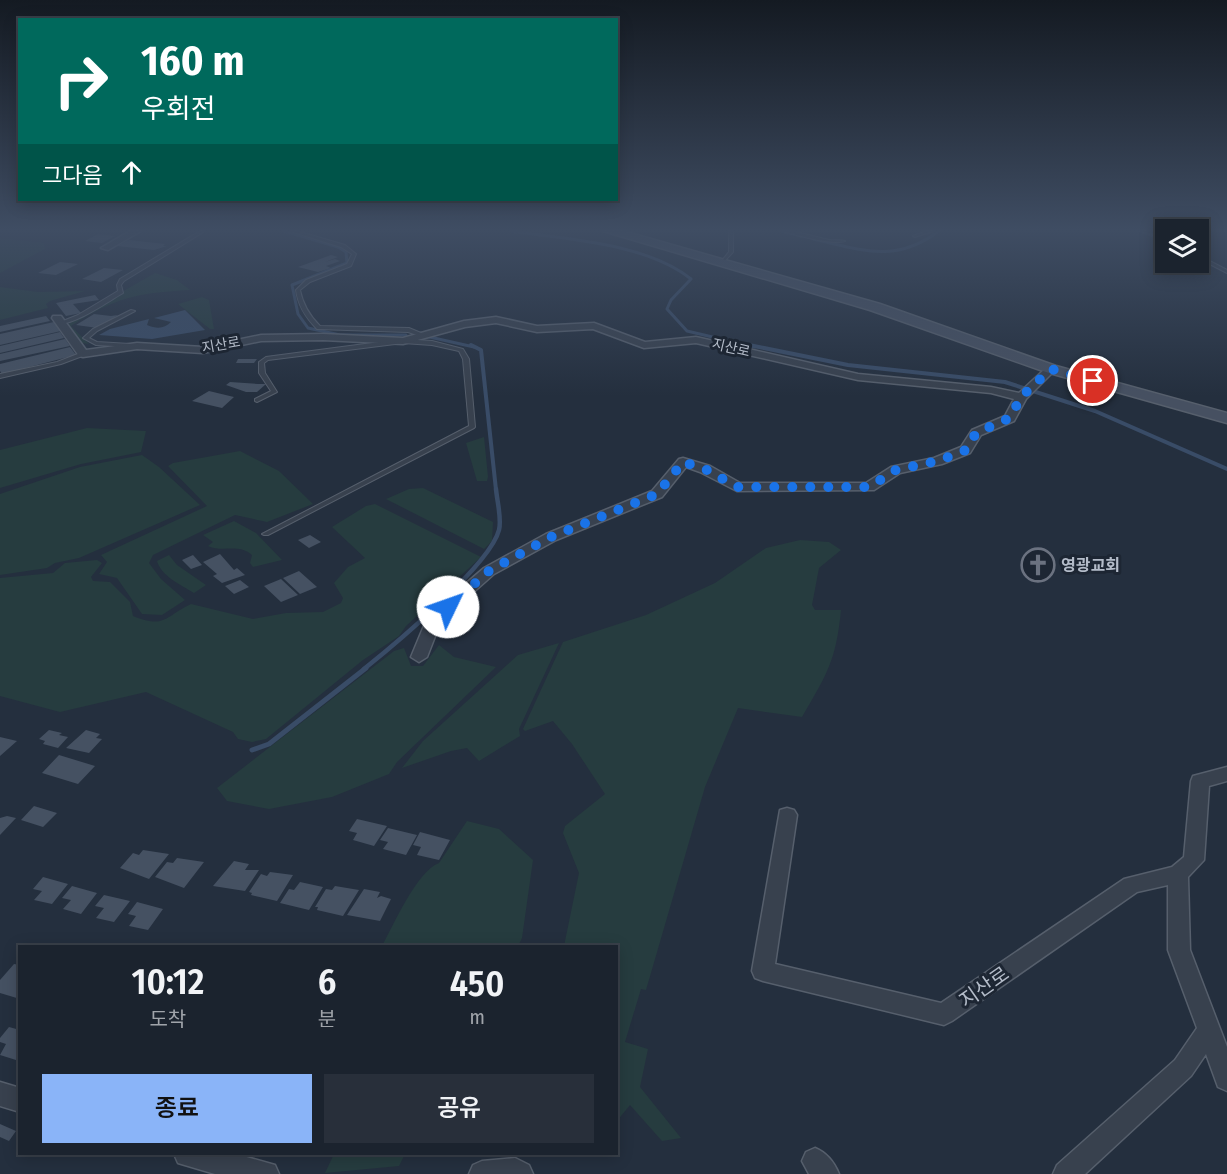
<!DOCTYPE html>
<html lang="ko">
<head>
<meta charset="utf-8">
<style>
  :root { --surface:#1b232e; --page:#282f3a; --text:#f1f3f6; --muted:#a0a4aa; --line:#39404a; --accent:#8ab4f8 }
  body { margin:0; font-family:"Fira Sans Condensed","Noto Sans KR",sans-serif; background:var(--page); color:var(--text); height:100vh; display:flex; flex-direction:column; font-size:22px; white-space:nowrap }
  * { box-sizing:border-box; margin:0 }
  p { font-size:20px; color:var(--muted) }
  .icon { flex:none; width:33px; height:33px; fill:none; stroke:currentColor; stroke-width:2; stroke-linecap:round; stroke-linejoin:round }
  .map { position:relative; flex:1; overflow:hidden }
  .sheet { position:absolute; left:18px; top:945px; width:600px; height:210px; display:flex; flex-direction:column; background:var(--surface); border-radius:0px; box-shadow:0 3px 15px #0003,0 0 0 2px var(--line) }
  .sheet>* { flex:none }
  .banner { position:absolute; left:18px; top:18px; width:600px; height:183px; border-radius:0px; box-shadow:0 3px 15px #0003,0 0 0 2px var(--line); background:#00695c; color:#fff; overflow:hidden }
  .tools { position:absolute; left:1155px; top:219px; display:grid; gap:12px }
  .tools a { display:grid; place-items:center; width:54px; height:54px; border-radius:0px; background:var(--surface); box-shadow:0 3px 15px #0003,0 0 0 2px var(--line); font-size:30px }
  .pin { position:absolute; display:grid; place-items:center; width:51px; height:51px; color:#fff; margin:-26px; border:3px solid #fff; border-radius:50%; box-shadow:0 2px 6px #0007 }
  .me { position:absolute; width:66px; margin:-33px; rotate:48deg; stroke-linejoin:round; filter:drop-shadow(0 0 4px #0008) }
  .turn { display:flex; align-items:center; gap:21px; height:126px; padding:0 24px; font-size:27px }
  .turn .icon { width:78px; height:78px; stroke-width:2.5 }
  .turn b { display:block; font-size:42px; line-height:51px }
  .then { display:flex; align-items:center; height:57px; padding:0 24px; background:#0003; gap:12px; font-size:22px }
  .eta { display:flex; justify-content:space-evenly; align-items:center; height:102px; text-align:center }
  .eta b { font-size:36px; font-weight:600; line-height:42px }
  .cta { display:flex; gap:12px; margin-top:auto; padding:12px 24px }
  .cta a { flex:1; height:69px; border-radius:0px; background:var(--accent); color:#111; font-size:24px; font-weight:600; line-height:69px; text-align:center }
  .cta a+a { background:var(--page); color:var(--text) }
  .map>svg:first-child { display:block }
  .green { fill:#263c3f }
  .water { fill:#394c67 }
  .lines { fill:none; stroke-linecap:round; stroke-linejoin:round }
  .stream-far3 { stroke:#394c67; stroke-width:3 }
  .stream-far2 { stroke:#394c67; stroke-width:4 }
  .stream-far1 { stroke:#394c67; stroke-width:4.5 }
  .stream { stroke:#394c67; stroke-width:5 }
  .building { fill:#455162 }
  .service-casing { stroke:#565f6c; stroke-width:2 }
  .minor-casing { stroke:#565f6c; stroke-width:3 }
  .secondary-casing { stroke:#565f6c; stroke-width:3 }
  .service { fill:#38414e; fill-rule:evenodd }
  .minor { fill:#38414e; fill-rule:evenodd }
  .secondary { fill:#465061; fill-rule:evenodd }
  .route { stroke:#1a73e8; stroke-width:10; stroke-dasharray:0 18 }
  .labels { text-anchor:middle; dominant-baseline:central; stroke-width:6; stroke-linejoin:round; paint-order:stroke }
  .far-street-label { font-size:14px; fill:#b4bcc9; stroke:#1d2633 }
  .poi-label { font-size:16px; font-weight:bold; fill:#b4bcc9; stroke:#1d2633; text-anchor:start }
  .near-street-label { font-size:20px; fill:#b4bcc9; stroke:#1d2633 }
</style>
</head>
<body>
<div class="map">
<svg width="1227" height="1174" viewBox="0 0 1227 1174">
  <rect width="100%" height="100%" fill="#242f3e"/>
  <path class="green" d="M0,238L44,243L45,249L0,273Z
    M155,273L177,280L190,290C139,293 115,297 71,326L89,344L82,343L67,327L71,321Z
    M0,287L38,292L85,291L50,301L46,304L48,308L0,320Z
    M202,297L209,300L214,329H210L178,304Z
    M87,428L146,431L141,452L81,464L0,488V450Z
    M484,437L488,477L487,481H477L466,443Z
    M240,451L279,471L313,504L267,522L235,515L153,555L149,563L161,579L185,600L162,615L142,614L117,578L99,574L107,562L101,555L207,506L168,466L173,463Z
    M142,455L159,467L200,505L79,558L55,563L47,568L0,575V494L80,467Z
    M423,488L493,522L492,541L484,549L386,499L409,489Z
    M375,504L481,557L406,626L399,636L363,660L266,739L252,742L238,739L233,732L146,692L60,712L0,696V578L53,573L65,563L97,560L102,563L91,577L93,581L110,582L130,602L133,616C165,629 164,617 191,604L253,619L286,613L323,612L341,603L343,598L334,583L348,567L365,558L332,527L366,506Z
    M234,521L256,533L282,560L253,567L250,563L252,555C238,543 223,553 208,546L213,542L203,535Z
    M800,540L829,542L841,550L819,568L812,605L815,610H841C836,661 827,674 802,717L738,708L705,787L646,990L641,989L625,1042L648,1049L640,1087L681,1138L662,1141L630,1105L617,1121L616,946H564L579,873L563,833L565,826L605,794L572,744L553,721L525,731L523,729L563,642L646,615L715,583L766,548Z
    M169,555L177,565L206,585L194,593C181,585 161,576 157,561Z
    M559,643L519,729L520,736L479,761L467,748L451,751L402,768L423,741L518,655Z
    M439,645L454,657L496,667L397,762L389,774L332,797L269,809L227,801L217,788L394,651L404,648L411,666H423Z
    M467,821L499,829L533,860L522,938L518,946H382C393,926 417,871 439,863Z
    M334,1154H405L399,1166L325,1173Z"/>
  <path class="water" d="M185,310L205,330L152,339L99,335L110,329L149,319L147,325C157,329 164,329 171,322L154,318Z"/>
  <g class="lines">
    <path class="stream-far3" d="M284,231L338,247L346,252L347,263L292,285L298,314L308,328L340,335H406
      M510,231C566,239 646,243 691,279L671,300L667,309L687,331L755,347
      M781,231L801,236
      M1140,231L1156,237
      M813,239C862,250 895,264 939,231
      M425,336L474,347"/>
    <path class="stream-far2" d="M471,345L481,350L496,490
      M749,345L848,365L1005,382L1095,411L1227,469"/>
    <path class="stream-far1" d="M364,669C394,645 490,565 499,530C502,519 497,501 496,489"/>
    <path class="stream" d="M252,750L269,744L366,668"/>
  </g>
  <path class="building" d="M98,234L115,236L102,243L85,241Z
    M129,240L165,244L163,246H167L154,250L117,246Z
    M331,255L338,257L325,262L335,259L340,261L326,266L331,268L318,272L298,267Z
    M60,262L78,264L56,275L38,273Z
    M104,268L123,270L101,282L82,279Z
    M95,295L99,300L73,304L81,313L66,316L56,303Z
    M94,314L111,316L118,315L98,328L76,325Z
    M46,316L50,321L0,332V326Z
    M54,322L61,331L0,345V334Z
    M60,332L64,338L0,353V346Z
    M65,339L70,346L0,361V354Z
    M70,347L76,355L2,374L0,371V364Z
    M238,359H257L254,363H236Z
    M230,382L258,384H266L257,392H246L226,385Z
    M209,391L234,397L222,408L192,401Z
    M310,535L321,542L309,548L298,540Z
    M220,554L234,570L237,568L245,575L222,583L213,576L217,574L203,562Z
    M193,555L202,565L191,569L182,560Z
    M299,571L317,587L300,594L283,578Z
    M281,579L298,595L281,602L264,586Z
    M240,580L249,587L234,594L225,586Z
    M49,730L62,733L59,735L68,737L58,748L43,744L45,741L39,739Z
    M86,730L100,734L96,738L102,739L89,753L66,748Z
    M0,737L17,741L0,756Z
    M59,755L95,766L78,784L42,773Z
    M34,806L57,813L43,827L21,820Z
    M7,816L16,818L0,835V818Z
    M357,819L387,826L374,846L353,840L357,833L349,831Z
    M388,828L417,835L406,855L383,849L388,842L380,840Z
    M420,832L450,840L439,860L417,855L421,847L413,845Z
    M143,850L169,854L149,879L120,868L133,853L139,855Z
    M177,858L204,862L184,888L155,877L167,862L173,863Z
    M234,861L249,864L245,870H259L245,891L213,886Z
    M270,872L293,875L277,901L251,895L252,893L249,892L261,874L267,876Z
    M43,877L68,884L52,904L34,900L42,891L33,889Z
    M300,882L323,887L309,910L280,903L289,889L294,890Z
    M72,886L97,893L81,914L63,909L71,900L62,898Z
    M335,886L359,890L343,916L317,910L318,907H315L326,889L332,890Z
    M364,889L380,892L377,898L381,896L391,899L380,921L347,915Z
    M104,895L130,901L114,922L96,918L104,908L95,906Z
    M137,902L163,909L148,930L129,926L136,916L128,914Z
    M14,964L20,965V999L0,993V980Z
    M9,1027L20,1030V1056L16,1060L0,1055L6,1044L0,1042V1038Z
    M0,1124L16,1131L9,1141L0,1137Z"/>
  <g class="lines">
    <g class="service-casing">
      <path id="service" d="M200,231H205L124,281L121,285L123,293C109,301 72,327 58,323L78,315L118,291L117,285L120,279Z
        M290,231H297L345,245L356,254L351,266L310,282L300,290C303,305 310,316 320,326L409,328L421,333V335H417L408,332L317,329C306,318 298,306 296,290L306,280L347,264L352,254L341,247Z
        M729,231H733V252L722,264L720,263L729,252Z
        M784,231C800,231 814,237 830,240C835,240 840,240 845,241C832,245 798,236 784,231Z
        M927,231H934L915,237L913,236Z
        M1143,231H1150L1166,237V240Z
        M1198,255L1227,270V273L1198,258Z
        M131,310L135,311L97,331L89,338L97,342L130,344L133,346L132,347L96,345L83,338L93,329Z
        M403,339L432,341L463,349L469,359L475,427L474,428L268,535H264L262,534L264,533L469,426L463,359L459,351L432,345L403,343L268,360L264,363L265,373L277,392L257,402L255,401V399L271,391L259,373V362L266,357Z
        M83,352L86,354L85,355L61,364L0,378V374L57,362Z"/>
    </g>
    <g class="minor-casing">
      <path id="minor" d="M130,231H141L108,250L101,248Z
        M53,316H61L86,350L137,343L203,347L261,335L323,334L403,338L464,321L496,317L537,326L594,323L645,342L696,337L858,374L991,387L1019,393L1047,367L1056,369L1026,399L1014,421L981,435L970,453L942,464L900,473L874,490L737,491L700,472L686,467L662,497L556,540L494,574L441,621L427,657L419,662L411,657L428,616L484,568L546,534L652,491L679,459L683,458L710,466L740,483H866L891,467L934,458L961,447L972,430L1005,416L1014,399L991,393L858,380L696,343L644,348L593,329L537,332L496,323L465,327L403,344L323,340L261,341L203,353L137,349L83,357L79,356L52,318Z
        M1227,767V781L1209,786L1204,860L1188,877L1190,950L1227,1047V1091L1218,1087L1206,1054L1191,1076L1085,1174H1053L1057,1165L1175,1060L1197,1028L1168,950V885L1137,892L952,1021L944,1025L763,981L755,978L752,971L780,810L787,808L794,810L797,815L775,964L941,1003L1124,879L1172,867L1184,857L1191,781L1193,776Z
        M0,1082L20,1088V1112L0,1106Z
        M815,1148C827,1153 834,1162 839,1174H809L802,1161L806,1152Z
        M174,1154H236L275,1165L279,1174H215L178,1163Z
        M515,1158L529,1165L533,1174H469L473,1165L482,1161Z"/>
    </g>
    <g class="secondary-casing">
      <path id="secondary" d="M603,231H623L880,304L1056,366L1227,413V423L1046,372L870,310Z"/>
    </g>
    <use href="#service" class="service"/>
    <use href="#minor" class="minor"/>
    <use href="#secondary" class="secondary"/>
  </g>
  <linearGradient id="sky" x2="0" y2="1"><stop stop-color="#141a22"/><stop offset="0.58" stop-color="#3f4d63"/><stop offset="1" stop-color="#3f4d63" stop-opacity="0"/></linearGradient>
  <rect width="1227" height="396" fill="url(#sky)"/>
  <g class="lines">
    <path class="route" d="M448,607L489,571L551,537L657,494L683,462L705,469L737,487H869L896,470L938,461L966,450L976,433L1010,418L1021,397L1051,369L1093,381"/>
  </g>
  <defs>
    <g id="church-ring" transform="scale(1.725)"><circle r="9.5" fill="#1d2633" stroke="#6b7280" stroke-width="1.5"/><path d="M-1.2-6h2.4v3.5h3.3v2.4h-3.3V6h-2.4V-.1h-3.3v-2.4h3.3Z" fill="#6b7280"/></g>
  </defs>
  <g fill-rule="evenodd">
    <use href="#church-ring" x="1038" y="565"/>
  </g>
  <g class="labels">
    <g class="far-street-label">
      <text transform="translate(221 345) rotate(-10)">지산로</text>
      <text transform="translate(731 348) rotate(13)">지산로</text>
    </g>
    <g class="poi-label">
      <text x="1061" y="565">영광교회</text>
    </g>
    <g class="near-street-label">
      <text transform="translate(984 987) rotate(-35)">지산로</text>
    </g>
  </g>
</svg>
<div class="tools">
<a><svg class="icon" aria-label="layers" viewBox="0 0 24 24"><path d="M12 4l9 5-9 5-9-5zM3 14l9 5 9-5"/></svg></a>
</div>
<div class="pin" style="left:1093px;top:381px;background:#d93025"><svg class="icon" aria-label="arrive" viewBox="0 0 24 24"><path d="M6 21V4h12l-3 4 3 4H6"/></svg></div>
<svg class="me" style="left:448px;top:607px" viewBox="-20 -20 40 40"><circle r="19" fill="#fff"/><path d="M0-13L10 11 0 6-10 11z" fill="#1a73e8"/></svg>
<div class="banner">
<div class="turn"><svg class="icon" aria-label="right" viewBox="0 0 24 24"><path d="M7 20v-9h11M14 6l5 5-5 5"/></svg><div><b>160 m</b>우회전</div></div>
<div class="then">그다음<svg class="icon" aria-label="ahead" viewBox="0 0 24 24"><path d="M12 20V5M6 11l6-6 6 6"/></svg></div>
</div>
<section class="sheet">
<div class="eta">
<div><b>10:12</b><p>도착</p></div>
<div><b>6</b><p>분</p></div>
<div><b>450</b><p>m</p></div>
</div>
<div class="cta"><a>종료</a><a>공유</a></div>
</section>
</div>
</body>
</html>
